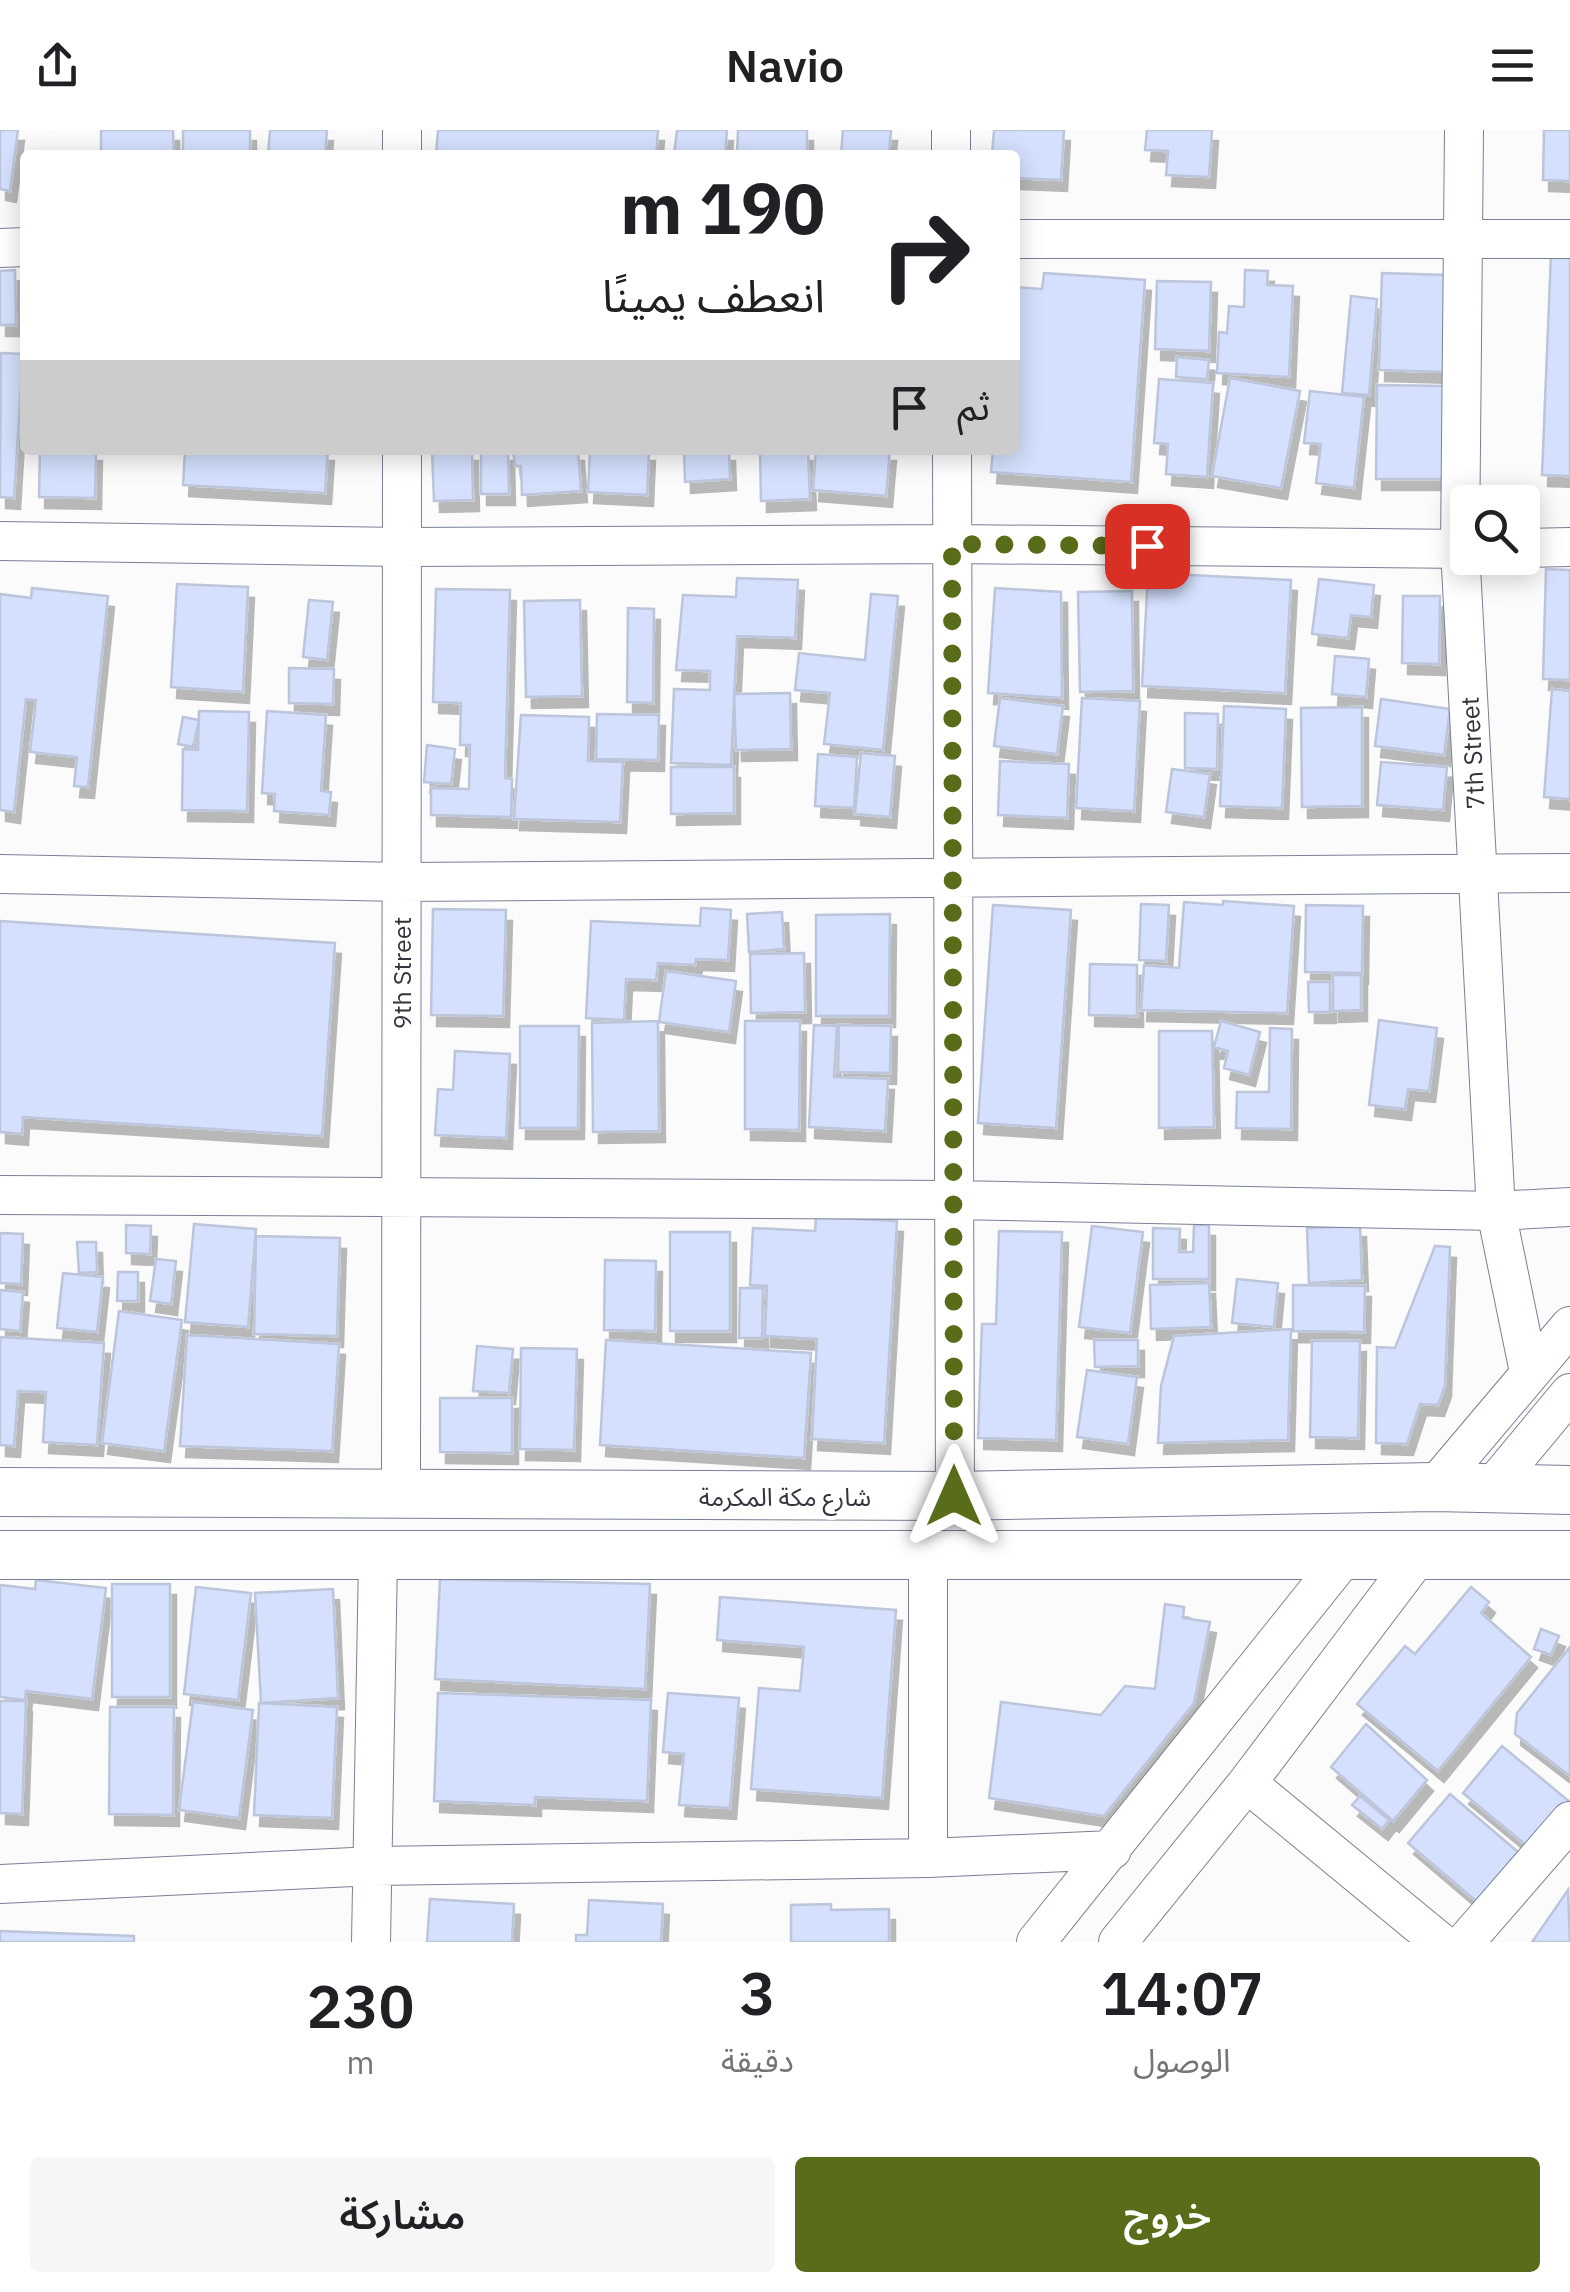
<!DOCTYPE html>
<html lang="ar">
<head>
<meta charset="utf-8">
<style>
  :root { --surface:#fff; --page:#f6f6f6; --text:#202124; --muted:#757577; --accent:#596c19 }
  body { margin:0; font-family:"IBM Plex Sans","Noto Sans Arabic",sans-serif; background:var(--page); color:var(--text); direction:rtl; height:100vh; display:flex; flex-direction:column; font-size:38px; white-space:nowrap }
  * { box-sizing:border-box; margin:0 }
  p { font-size:32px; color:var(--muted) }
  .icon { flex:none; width:55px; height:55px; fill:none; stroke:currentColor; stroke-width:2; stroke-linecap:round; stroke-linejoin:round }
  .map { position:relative; height:1812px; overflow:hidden; direction:ltr }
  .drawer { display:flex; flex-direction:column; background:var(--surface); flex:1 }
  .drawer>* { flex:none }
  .banner { position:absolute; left:20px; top:20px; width:1000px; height:305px; border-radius:10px; box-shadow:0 5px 25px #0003; direction:rtl; background:#fff; color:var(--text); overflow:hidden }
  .buttons { position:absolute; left:1450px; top:355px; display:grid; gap:20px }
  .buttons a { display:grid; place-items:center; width:90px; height:90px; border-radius:10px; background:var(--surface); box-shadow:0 5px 25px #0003; font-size:50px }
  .pin { position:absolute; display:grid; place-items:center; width:85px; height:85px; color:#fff; margin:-42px; border-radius:20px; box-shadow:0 5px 15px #0006 }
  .me { position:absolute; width:110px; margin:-55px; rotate:0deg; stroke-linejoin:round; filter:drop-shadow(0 0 8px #0008) }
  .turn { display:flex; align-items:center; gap:35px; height:210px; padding:0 30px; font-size:45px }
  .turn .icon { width:130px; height:130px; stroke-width:2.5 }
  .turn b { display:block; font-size:70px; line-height:85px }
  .then { display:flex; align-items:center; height:95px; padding:0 30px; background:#0003; gap:20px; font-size:38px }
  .eta { display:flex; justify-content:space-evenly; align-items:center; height:170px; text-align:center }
  .eta b { font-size:60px; font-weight:600; line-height:70px }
  .cta { display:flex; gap:20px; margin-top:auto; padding:20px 30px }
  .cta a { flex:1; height:115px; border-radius:10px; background:var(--accent); color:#fff; font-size:40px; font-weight:600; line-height:115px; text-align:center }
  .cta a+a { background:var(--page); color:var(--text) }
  header { display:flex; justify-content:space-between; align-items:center; height:130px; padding:0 30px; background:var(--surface); font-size:45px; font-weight:600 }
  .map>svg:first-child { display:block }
  .building { fill:#d4e0fd; stroke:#bcc5da; stroke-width:2.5; filter:url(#shadow) }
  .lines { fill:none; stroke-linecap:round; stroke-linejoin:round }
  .minor-casing { stroke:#798094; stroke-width:40 }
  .major-casing { stroke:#798094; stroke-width:50 }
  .minor { stroke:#fff; stroke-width:38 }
  .major { stroke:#fff; stroke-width:48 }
  .route { stroke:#596c19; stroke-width:18; stroke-dasharray:0 32.4 }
  .labels { text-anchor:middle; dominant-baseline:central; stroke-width:8; stroke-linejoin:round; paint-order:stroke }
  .street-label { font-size:25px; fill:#32353e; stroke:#fff }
</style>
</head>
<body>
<header><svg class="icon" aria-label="menu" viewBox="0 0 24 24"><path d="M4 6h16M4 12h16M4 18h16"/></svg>Navio<svg class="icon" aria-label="share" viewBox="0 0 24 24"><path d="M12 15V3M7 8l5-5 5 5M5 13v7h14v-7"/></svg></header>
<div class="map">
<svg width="1570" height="1812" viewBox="0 0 1570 1812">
  <defs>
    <filter id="shadow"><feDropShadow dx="6" dy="11" stdDeviation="0" flood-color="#0004"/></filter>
  </defs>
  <rect width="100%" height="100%" fill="#fbfbfb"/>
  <path class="building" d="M0,0H18L10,61L0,59Z
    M101,0H173L174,25H101Z
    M183,0H250V25H183Z
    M270,0H327L325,25H268Z
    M438,0H658L656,25H436Z
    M677,0H727L725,25H674Z
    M738,0H807V25H737Z
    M843,0H891L889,25H841Z
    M994,0H1064L1061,50L1015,48V25H992Z
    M1147,0H1212L1209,47L1166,45L1168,21L1145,20Z
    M1544,0H1570V51L1543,50Z
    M1551,124H1570V346L1542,345Z
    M15,140L16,195H0V141Z
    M1245,140L1268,141L1267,155L1293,156L1289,247L1217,243L1219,202L1227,203L1229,176L1244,177Z
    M1044,143L1145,150L1131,352L991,342L993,320H1015V157L1042,159Z
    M1382,143L1447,145L1445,242L1379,240Z
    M1157,151L1211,152L1209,221L1155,219Z
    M1351,166L1377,169L1369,265L1342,263Z
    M1,223L23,224L14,368L0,367Z
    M1177,227L1209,230L1207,249L1176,247Z
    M1230,248L1300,261L1281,358L1212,346Z
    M1159,249L1213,253L1207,347L1166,344L1168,314L1154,313Z
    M1377,255L1445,256L1444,349H1376Z
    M1310,261L1364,267L1354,358L1316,353L1321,314L1304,313Z
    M40,320H96L95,368L39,367Z
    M185,320H328L325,363L183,355Z
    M432,320H472L473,370L434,371Z
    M481,320H508L509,364H481Z
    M513,320H578L581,361L522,365L521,336H515Z
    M590,320H649L647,365L588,362Z
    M684,320H729L730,349L685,352Z
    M760,320H808L810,369L761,371Z
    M816,320H890L886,366L813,360Z
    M1546,439L1570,440V550L1543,549Z
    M1148,443L1291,450L1285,563L1142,556Z
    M737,448L798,450L795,508L737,506L731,635L671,633L674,559L710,560V541L676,540L683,465L736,467Z
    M1319,449L1374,455L1371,487L1351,485L1348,508L1312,504Z
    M177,454L248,457L243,562L171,557Z
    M32,458L108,466L88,657L74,656L77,627L30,622L36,570L26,569L14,682L0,680V464L31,468Z
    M995,458L1061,462L1062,568L988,563Z
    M436,459L510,460L505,648L512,649L511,687L431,685V658L469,659L470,615H460L461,573L433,572Z
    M1132,461L1133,561L1080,562L1078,462Z
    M871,464L898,466L883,620L824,614L830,563L795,560L799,523L865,530Z
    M1403,466H1440L1439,534L1402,533Z
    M309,470L333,472L327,530L303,527Z
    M580,470L582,566L526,567L524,471Z
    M628,478L654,479L653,573L627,572Z
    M1335,526L1369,529L1366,567L1332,564Z
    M289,538L334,539L333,574L289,573Z
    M1552,559L1570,561V669L1544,667Z
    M790,563L791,619L736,620L734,564Z
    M1000,568L1063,576L1057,624L994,616Z
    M1082,568L1140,571L1134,681L1076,678Z
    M1381,569L1450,579L1444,625L1375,616Z
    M1224,576L1286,579L1282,678L1220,676Z
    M1362,577V676L1302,677L1301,578Z
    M199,581L249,582L247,681L182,680L183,619L198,620Z
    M267,581L326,585L321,661L331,662L329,685L274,681L275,664L262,663Z
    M1185,583L1218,584L1217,639L1185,638Z
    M597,584L659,585L658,630L596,629Z
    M521,585L589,587L588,631L623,632L620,692L514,689Z
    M183,587L199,590L193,617L178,614Z
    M427,615L455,619L451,654L424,652Z
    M861,623L895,626L890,687L855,684Z
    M818,624L857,627L854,678L815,676Z
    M1000,631L1069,634L1067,688L998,685Z
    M1381,632L1447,637L1443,680L1377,675Z
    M671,637H734V683L671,684Z
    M1172,639L1210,644L1204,687L1166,682Z
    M1223,771L1294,776L1287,883L1141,880L1144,835L1179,838L1184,772L1223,775Z
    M1141,774L1169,775L1166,831L1139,830Z
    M993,775L1071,780L1056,998L978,993Z
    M1306,775L1363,776L1362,843L1305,842Z
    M701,778L731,780L728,830L696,829L695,835L658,833L656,850L626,849L624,890L586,888L591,791L700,796Z
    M433,779L506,780L503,886L431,885Z
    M782,782L784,819L749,822L747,784Z
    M890,784L889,886H816V785Z
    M0,791L335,813L322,1006L23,987L22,1004L0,1002Z
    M804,823L805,882L751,883L750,824Z
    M1090,834L1137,835V886L1089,885Z
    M666,841L736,851L729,902L659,892Z
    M1333,845H1361V880L1333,881Z
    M1308,852H1330V882H1309Z
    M1379,890L1437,898L1429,961L1408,959L1405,979L1369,975Z
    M658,891L659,1001L593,1002L592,893Z
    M745,891H800L799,1000L745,999Z
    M1221,891L1260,902L1249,945L1224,938L1228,921L1214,917Z
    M814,895L837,896L834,947L888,949L885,1001L809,997Z
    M839,895L891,896L890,943L838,942Z
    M520,896H579L578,998H520Z
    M1270,898L1292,899L1291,999L1236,998L1237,962H1269Z
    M1159,901H1212L1214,997L1159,998Z
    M455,921L510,924L506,1008L435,1005L438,959L453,960Z
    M816,1087L897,1091L884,1313L812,1309L817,1209L765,1206L767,1156L750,1155L753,1098L815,1101Z
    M194,1094L256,1099L248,1197L185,1192Z
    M126,1095L151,1096L150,1124L126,1123Z
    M1194,1095H1209V1149H1153V1098L1180,1099L1179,1122H1193Z
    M1092,1096L1143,1102L1130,1203L1079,1197Z
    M1360,1096L1362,1150L1309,1153L1307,1098Z
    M999,1101L1062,1102L1056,1310L978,1308L982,1194H996Z
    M670,1102H730V1201H670Z
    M0,1103L23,1104L21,1154L0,1153Z
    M256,1106L340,1108L337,1206L254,1204Z
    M77,1112H96L97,1142L79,1143Z
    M1435,1116L1450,1117L1445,1256L1438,1275L1420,1274L1407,1314L1376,1313L1377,1217L1395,1218Z
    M156,1129L176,1131L171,1174L150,1171Z
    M605,1130L656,1131L655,1201L604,1200Z
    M118,1142H138V1171H117Z
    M63,1143L103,1147L97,1202L57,1198Z
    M1237,1149L1278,1153L1274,1197L1232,1193Z
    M1209,1153L1211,1197L1151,1199L1150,1155Z
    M1293,1155L1365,1156L1364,1202L1293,1201Z
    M740,1158H763L762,1208H739Z
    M0,1160L23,1162L20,1201L0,1199Z
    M119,1181L182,1190L164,1321L102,1313Z
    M1291,1199L1288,1310L1158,1313L1161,1256L1174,1206Z
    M187,1205L339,1214L332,1321L180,1316Z
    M0,1207L104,1213L97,1315L43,1312L46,1262L18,1261L14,1316L0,1315Z
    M606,1210L811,1223L804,1328L600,1315Z
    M1094,1210H1138V1236L1095,1237Z
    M1312,1211H1360L1358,1308L1310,1307Z
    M477,1216L513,1219L509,1263L473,1261Z
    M521,1218L577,1219L574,1320L520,1319Z
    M1087,1240L1137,1247L1128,1314L1077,1307Z
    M440,1268H512V1323L440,1322Z
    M440,1449L650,1454L645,1559L435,1549Z
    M36,1450L106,1458L92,1569L26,1561L25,1570L0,1567V1455L35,1459Z
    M112,1454H170V1567H112Z
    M196,1457L251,1463L238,1570L184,1564Z
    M1471,1457L1489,1472L1481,1483L1531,1527L1438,1641L1357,1574L1405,1516L1415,1524Z
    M333,1459L338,1568L261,1573L255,1463Z
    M720,1467L896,1480L882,1668L751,1659L759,1558L800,1561L804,1517L717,1510Z
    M1165,1474L1184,1477L1183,1488L1210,1492L1194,1573L1104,1686L989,1668L1001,1572L1101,1585L1125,1556L1155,1559Z
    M1541,1499L1559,1506L1551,1525L1534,1519Z
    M1570,1517V1646L1515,1604L1517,1583Z
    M438,1563L651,1570L647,1671L535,1667V1675L434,1671Z
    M668,1563L739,1568L730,1678L679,1675L684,1624L663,1622Z
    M0,1571H26L22,1684L0,1683Z
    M193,1572L253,1580L239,1688L179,1680Z
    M259,1573L337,1577L332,1688L254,1685Z
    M110,1577H174L173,1685L109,1684Z
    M1366,1594L1427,1650L1393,1691L1331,1637Z
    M1502,1616L1570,1672L1532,1720L1463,1663Z
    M1450,1664L1518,1722L1476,1771L1408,1713Z
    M1360,1666L1389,1690L1382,1699L1352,1675Z
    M1568,1760L1570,1812H1532Z
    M430,1769L514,1774L512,1812H427Z
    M589,1770L663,1774L661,1812H576V1805H587Z
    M831,1774V1780L889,1779V1812H791V1775Z
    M0,1801L134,1806V1812H0Z"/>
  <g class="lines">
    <g class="minor-casing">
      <path id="minor" d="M402,0V25
        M951,0V25
        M1464,0L1460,419L1496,1081L1529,1242
        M1015,109H1570
        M0,118L25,117
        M952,320L955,1366
        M0,411L401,417L952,414L1468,419
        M1522,418L1570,417
        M0,744L401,752L1570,743
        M0,1065L954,1070L1496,1081L1570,1077
        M1434,1357L1570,1196
        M1491,1358L1570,1263
        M401,1366L402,320
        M928,1428V1728
        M1247,1653L1440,1812
        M0,1754L374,1736L928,1728L1112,1720
        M371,1812L378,1428
        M1036,1812L1346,1425
        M1118,1812L1247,1653L1420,1424
        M1465,1812L1570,1691"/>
    </g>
    <g class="major-casing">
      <path id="major" d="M0,1362L955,1366L1434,1357L1570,1360
        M0,1425H1570"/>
    </g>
    <use href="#minor" class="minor"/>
    <use href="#major" class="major"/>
  </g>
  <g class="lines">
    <path class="route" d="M954,1366L952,414L1147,416"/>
  </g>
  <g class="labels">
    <g class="street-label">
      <text transform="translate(1472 623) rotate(-93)">7th Street</text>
      <text transform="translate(401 843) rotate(-90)">9th Street</text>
      <text x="785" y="1366">شارع مكة المكرمة</text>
    </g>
  </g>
</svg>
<div class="buttons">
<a><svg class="icon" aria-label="search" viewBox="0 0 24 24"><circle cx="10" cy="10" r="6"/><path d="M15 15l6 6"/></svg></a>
</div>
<div class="pin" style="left:1147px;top:416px;background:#d93025"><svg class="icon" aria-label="arrive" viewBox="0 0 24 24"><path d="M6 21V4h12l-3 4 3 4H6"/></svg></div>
<svg class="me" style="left:954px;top:1366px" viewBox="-20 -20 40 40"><path d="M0-17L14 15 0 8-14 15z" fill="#596c19" stroke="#fff" stroke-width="4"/></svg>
<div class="banner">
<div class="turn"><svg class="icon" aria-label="right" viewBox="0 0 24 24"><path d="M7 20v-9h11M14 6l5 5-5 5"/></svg><div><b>190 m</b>انعطف يمينًا</div></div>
<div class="then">ثم<svg class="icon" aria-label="arrive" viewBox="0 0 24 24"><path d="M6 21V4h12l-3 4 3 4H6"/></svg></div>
</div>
</div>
<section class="drawer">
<div class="eta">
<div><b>14:07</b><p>الوصول</p></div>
<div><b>3</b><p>دقيقة</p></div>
<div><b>230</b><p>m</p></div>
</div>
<div class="cta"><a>خروج</a><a>مشاركة</a></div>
</section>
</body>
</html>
